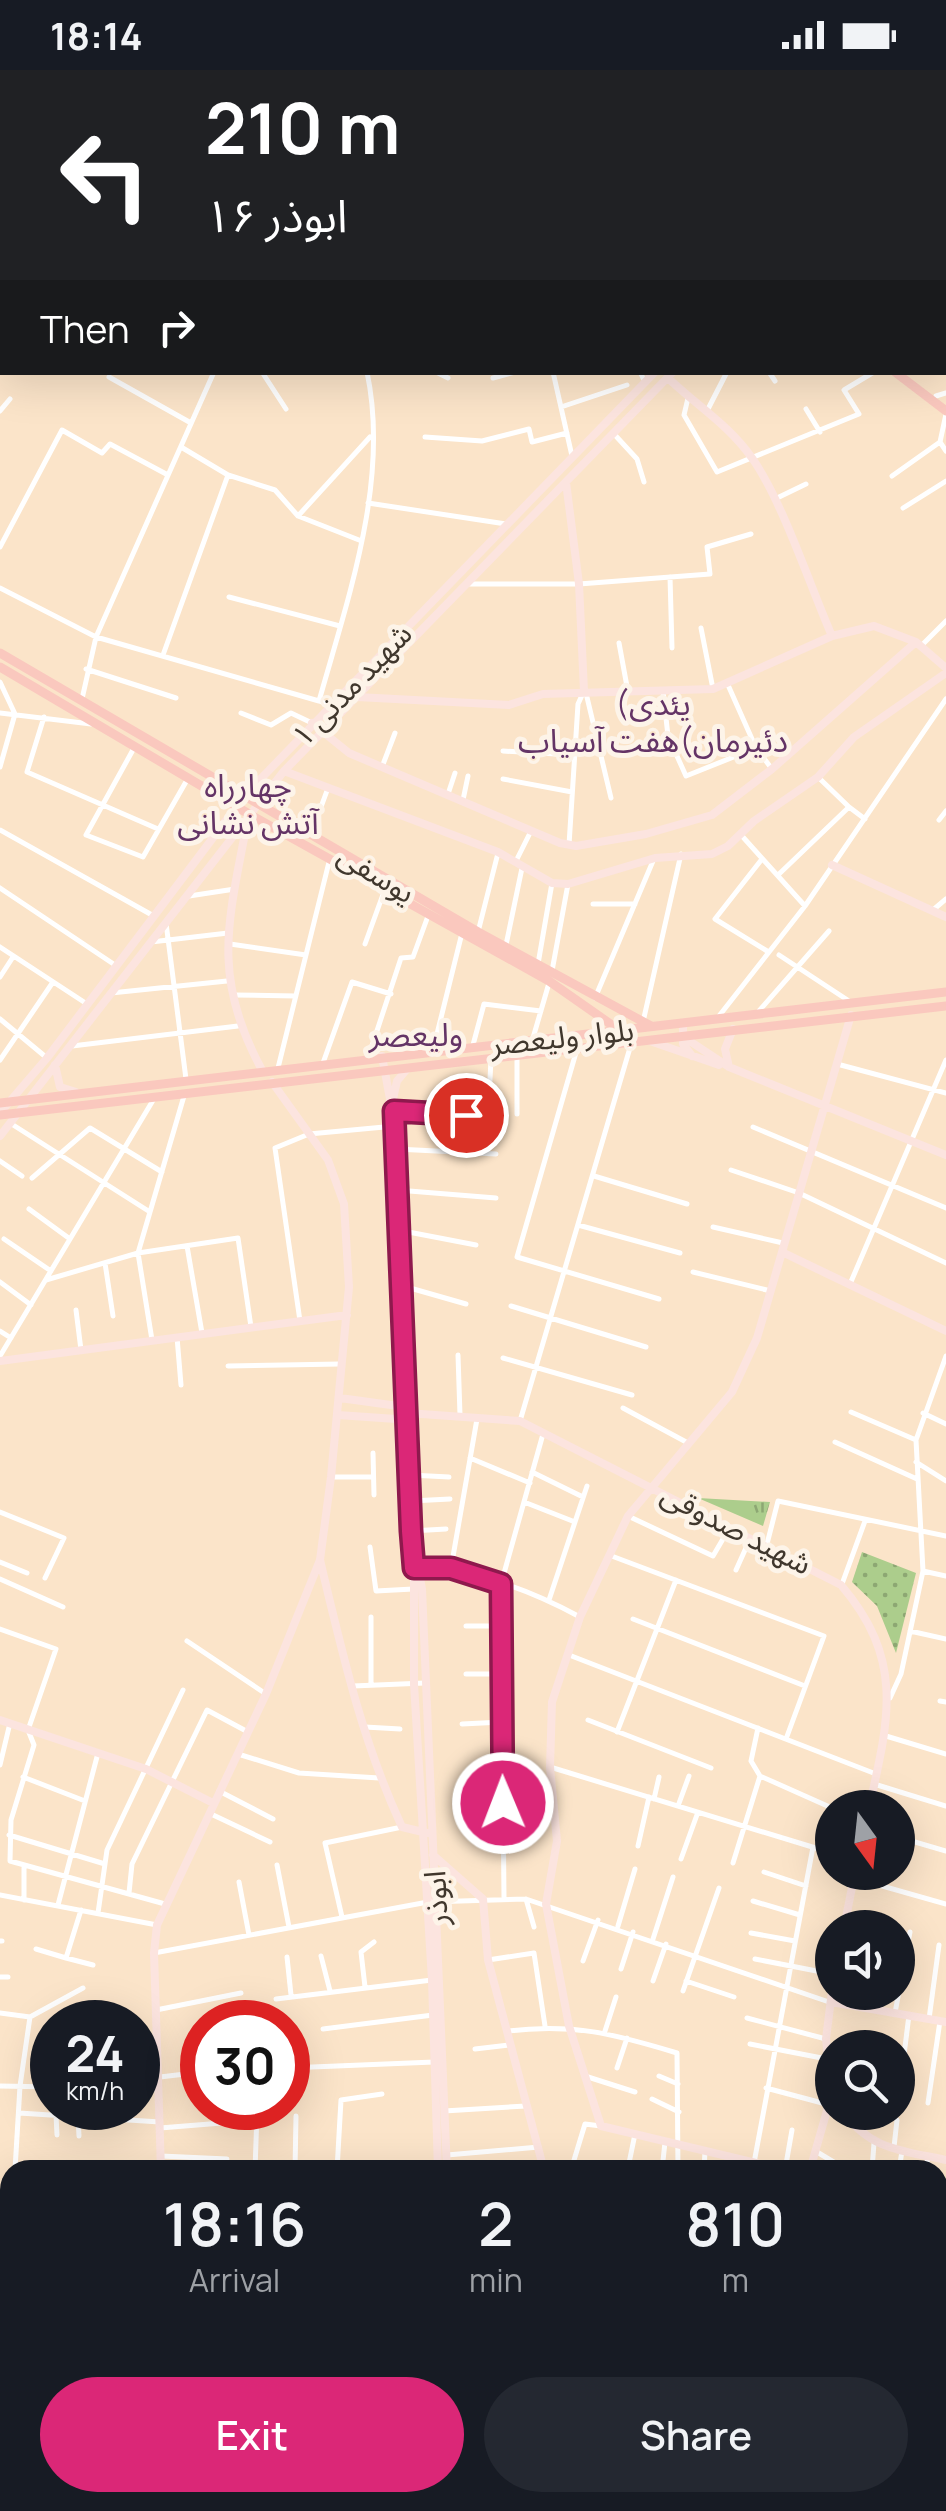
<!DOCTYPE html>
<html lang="en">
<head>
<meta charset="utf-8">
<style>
  :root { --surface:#171b24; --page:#242831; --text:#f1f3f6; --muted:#9ea1a6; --accent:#db2777 }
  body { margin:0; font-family:Manrope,"Noto Sans Arabic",sans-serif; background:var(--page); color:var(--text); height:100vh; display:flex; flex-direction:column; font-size:38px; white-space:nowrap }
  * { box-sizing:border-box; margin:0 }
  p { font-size:32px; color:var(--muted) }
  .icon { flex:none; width:55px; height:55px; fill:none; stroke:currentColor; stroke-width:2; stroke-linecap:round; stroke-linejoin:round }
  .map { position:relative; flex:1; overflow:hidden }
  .panel { position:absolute; left:0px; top:2090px; width:948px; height:352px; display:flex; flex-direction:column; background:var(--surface); border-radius:30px 30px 0 0; box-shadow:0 10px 40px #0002 }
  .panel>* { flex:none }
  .top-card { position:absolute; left:0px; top:0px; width:948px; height:305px; box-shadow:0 10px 40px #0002; background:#202124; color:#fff; overflow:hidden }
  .needle { width:65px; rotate:165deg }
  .buttons { position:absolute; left:815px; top:1720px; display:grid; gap:20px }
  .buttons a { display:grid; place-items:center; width:100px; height:100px; border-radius:50%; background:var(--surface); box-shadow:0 10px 40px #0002; font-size:50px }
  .speed { position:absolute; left:30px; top:1930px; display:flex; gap:20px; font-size:50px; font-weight:700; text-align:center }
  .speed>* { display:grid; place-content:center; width:130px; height:130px; border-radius:50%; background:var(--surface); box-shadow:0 10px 40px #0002; line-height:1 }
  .speed small { font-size:25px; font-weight:400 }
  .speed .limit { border:15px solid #d22; background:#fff; color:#111 }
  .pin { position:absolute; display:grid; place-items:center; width:85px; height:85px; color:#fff; margin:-42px; border:5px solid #fff; border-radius:50%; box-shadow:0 2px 10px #0007 }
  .me { position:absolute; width:110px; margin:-55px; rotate:359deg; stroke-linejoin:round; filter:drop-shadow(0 0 8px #0008) }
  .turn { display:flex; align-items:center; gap:35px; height:210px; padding:0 40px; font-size:45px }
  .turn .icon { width:130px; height:130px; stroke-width:2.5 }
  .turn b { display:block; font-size:70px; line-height:85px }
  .then { display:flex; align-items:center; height:95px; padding:0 40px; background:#0003; gap:20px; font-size:38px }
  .eta { display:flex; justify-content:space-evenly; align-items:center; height:170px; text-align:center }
  .eta b { font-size:60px; font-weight:600; line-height:70px }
  .primary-button { display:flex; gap:20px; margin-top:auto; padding:20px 40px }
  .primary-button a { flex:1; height:115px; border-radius:60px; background:var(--accent); color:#fff; font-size:40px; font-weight:600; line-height:115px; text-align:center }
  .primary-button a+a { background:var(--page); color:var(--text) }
  .status { display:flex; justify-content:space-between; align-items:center; height:70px; padding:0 50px; background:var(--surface); direction:ltr }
  .status svg { height:28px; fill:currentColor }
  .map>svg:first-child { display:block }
  .grass { fill:url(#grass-tufts) }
  .park { fill:url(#park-dots) }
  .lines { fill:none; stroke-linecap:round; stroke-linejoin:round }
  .street { stroke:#fff; stroke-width:5 }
  .secondary { stroke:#fce4df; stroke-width:8 }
  .primary { stroke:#fac8be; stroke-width:9 }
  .route-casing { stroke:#8e194d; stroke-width:25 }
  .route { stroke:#db2777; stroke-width:18 }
  .labels { text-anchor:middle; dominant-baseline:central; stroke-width:10; stroke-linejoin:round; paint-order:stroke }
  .street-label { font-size:30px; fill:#40372d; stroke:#fdf4e9 }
  .neighbourhood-label { font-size:32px; fill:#643466; stroke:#fdf4e9 }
</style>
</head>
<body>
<div class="status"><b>18:14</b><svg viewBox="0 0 49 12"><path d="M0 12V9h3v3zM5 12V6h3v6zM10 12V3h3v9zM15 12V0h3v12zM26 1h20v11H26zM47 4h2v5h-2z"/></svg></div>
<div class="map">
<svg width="946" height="2441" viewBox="0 0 946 2441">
  <defs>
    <pattern id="grass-tufts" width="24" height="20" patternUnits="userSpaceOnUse" patternTransform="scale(2.5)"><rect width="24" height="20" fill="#accd8c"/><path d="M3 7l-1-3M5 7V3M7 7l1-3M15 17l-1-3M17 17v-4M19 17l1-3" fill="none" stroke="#8da773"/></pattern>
    <pattern id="park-dots" width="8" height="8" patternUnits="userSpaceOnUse" patternTransform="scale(2.5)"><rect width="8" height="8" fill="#accd8c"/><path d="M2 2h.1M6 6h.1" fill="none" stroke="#8da773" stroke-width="1.8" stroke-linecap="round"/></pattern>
  </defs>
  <rect width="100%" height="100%" fill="#fbe4c9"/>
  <path class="grass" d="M698,1428L770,1432L763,1456Z"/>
  <path class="park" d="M862,1482L916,1503L896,1583L877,1536L852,1512Z"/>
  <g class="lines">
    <path class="street" d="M369,0L371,2
      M410,0L411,2
      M773,0V2
      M782,0L796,2
      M898,0L906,2
      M37,2L42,0
      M321,2V0
      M466,2V0
      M618,2V0
      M660,2V0
      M733,2V0
      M945,13H946
      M0,25L2,23
      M0,33L2,34
      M945,240L946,241
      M262,302L286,339
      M436,302L448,308
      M553,302L572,386
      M640,302L645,312
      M769,302L775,311
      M109,307L191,353
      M493,308L515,302
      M936,326L946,323
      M688,328L684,345L717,402L859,344L844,320L874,302
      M561,337L627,315
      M708,339L727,302
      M806,339L820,362
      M0,341L10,329
      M946,344L940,372L946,381
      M614,364L637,389L644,412
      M425,367L482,371L529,359L532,372L567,363
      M181,377L228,405L275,420L298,446L359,470
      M892,406L940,372
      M775,429L806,414
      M368,433L506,454
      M903,438L946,411
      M298,446L370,367
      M0,477L62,360L102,383L110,374L168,405
      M670,507L672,578
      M470,514H579L710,504L707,477L751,464
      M0,518L96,567L319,631
      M229,527L340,556
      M701,558L713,619
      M619,573L628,622
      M922,575L946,551
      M163,585L228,405
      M86,599L176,628
      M0,612L15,644L0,697
      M728,615L756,678L772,699
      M663,621L668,666L686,706L756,678
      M586,623L611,728
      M82,629L96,567L214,302
      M330,635L319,631C348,528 390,410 367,302
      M0,643L91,654
      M241,643L271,655L291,643L312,653
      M44,647L27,702L158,759
      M134,678L86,765L143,787L187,710
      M503,681L574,685
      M382,697L395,663
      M503,709L572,722
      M448,724L455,703
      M463,730L468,706
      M321,737L328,718
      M849,737L865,749
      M939,750L946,741
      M0,760L152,845
      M742,766L805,836
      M569,775L578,634L583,623
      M762,789L715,849L767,881
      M516,791L531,761
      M778,805L849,737L818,707
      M0,818L115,895
      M189,826L235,819
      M593,834H635
      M933,840L946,829
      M166,853L186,1009
      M478,862L498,783
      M151,872L228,863
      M230,874L306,885
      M365,874L385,819
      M506,875L522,798
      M0,877L87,934
      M779,885L849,931
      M538,894L552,813
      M552,901L568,814
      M0,907L13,887
      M111,923L227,911
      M234,925L296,926
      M595,928L653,791
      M759,941L829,861
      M719,946L805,836L946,629
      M0,949L47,988
      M643,952L681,784
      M533,968L549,913
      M473,975L484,934L541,941
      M72,976L238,956
      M577,979L517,1187L659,1229
      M433,980L462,863
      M368,988L401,888L413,887L428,846
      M0,990L53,912
      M323,993L352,912L391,924
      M837,994L946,1023
      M278,998L330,788
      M394,1041L466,1045
      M517,1044V986
      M488,1049L491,989
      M10,1053L150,1142
      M753,1057L946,1138
      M396,1079L496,1084
      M0,1091L22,1106
      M731,1100L799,1123L946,1193
      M594,1106L687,1134
      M32,1108L90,1058L162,1102
      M397,1120L496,1128
      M29,1139L70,1169
      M578,1155L680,1183
      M713,1157L783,1173
      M398,1160L476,1175
      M4,1169L51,1201
      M187,1176L202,1263
      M105,1193L113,1246
      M693,1202L771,1221
      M46,1210L138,1183L238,1168L251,1257
      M0,1212L31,1235
      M850,1214L946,990
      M403,1216L466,1234
      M511,1236L646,1277
      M76,1240L81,1280
      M300,1251L275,1078L309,1064L395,1056
      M0,1261L11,1268
      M177,1267L181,1315
      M152,1270L138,1183L184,1026
      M458,1285L460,1345
      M0,1286L155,1027
      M503,1288L632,1325
      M228,1296L340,1294
      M623,1338L688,1373
      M851,1342L916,1370
      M923,1343L946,1354
      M520,1351L632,971
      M835,1372L917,1409
      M373,1383L374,1425
      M470,1388L530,1413
      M916,1392L946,1411
      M532,1402L583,1427
      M410,1405L449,1407
      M331,1407H373
      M411,1431L450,1429
      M524,1432L575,1452
      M0,1442L64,1468L45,1508
      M628,1446L713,1486L730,1457
      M411,1461L446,1459
      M767,1474L778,1431L946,1466
      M370,1477L376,1521L413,1519
      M609,1485L824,1566L786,1669
      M0,1492L27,1503
      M417,1497C473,1499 530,1520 580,1547
      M451,1498L477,1349
      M736,1500L750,1469
      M923,1501L946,1506
      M0,1509L63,1537
      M842,1514L865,1451
      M549,1530L587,1416
      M371,1547V1614
      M633,1549L805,1616
      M466,1556H501
      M0,1559L56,1579L28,1660L34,1675L11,1750L10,1791L165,1834
      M910,1561L946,1569
      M187,1571L266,1624
      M569,1585L876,1704
      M466,1604H502
      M353,1616L425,1613
      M890,1628L901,1604L923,1501L916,1370L946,1286
      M940,1631L946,1632
      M588,1650L711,1698
      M462,1654L502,1652
      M365,1657L400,1659
      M617,1662L676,1510
      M886,1666L946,1684
      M238,1684L299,1703L379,1708
      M0,1695L10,1653
      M550,1697L832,1783
      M466,1703L503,1701
      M760,1706L832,1738
      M23,1707L85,1731
      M874,1714L946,1736
      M219,1721L273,1749
      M654,1729L659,1707
      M678,1736L689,1706
      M211,1744L270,1772
      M9,1765L105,1794
      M898,1767L946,1781
      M638,1776L649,1727
      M681,1789L698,1742
      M733,1793L760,1706L751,1691L758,1658
      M277,1795L289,1857
      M764,1802L806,1816
      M854,1808L946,1834
      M239,1812L249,1865
      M129,1823L132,1794L207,1640L248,1662
      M0,1825L157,1855
      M504,1827L501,1514L543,1364
      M526,1829L534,1857
      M24,1830V1798
      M753,1831L800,1845
      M58,1835L98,1683
      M98,1843L107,1780L183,1620
      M342,1847L325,1773L402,1757
      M618,1856L635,1799
      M751,1863L795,1871
      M653,1869L673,1807
      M0,1871H2
      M36,1879L66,1888L81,1840
      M154,1883L428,1832L526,1829L829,1932
      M321,1886L330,1921
      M287,1887L291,1925
      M66,1888L93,1895
      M755,1889L832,1904
      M488,1890L534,1883L545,1956
      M583,1891L598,1850
      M621,1899L633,1862
      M0,1907H8
      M653,1911L666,1874
      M686,1911L734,1927
      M365,1917L361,1882L374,1872
      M683,1921L719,1818
      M276,1929L432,1910
      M156,1940L241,1923
      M0,1943L30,1947L83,1918
      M895,1943L910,1862
      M747,1948L826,1969
      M929,1949L939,1875
      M323,1959L433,1945
      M508,1961C574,1953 614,1964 677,1983L678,2100
      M605,1961L616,1927
      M750,1974L832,1990
      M475,1979L509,1975
      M44,1981L52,1982
      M138,1989L157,1990
      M288,1998L434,1992
      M617,1998L627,1968
      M659,2006L678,2014
      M160,2007L202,2002
      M588,2007L635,2022
      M0,2016L52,2017
      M766,2018L826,2034
      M138,2019H157
      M652,2029L679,2042
      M898,2033L909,1945
      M928,2033L940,1951
      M444,2041L526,2036
      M19,2043L160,2052
      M56,2045L57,2065
      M78,2047L79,2066
      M160,2058L222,2053
      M894,2077L897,2050
      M817,2082L847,2100
      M447,2085L539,2077
      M161,2086L227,2089
      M754,2093L813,1777
      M628,2098L635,2064
      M15,2100L20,2016L30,1947
      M255,2100L257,2043
      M295,2100L296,2046
      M337,2100L341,2030L382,2024
      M571,2100L585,2054L601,2056
      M662,2100L665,2072
      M704,2100L705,2081
      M734,2100V2088
      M785,2100L792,2060
      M872,2100L874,2073
      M899,2100L902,2081
      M926,2100L928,2086
      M938,2180L946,2182
      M0,2218L2,2161L10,2121
      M938,2275L946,2192
      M938,2283L946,2284
      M0,2296L10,2297
      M938,2310L946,2311
      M6,2350L10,2351
      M938,2357L946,2358
      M0,2381L10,2382
      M938,2396L946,2397
      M0,2405L10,2406
      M162,2432L210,2441
      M570,2432L646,2441
      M316,2436H365
      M277,2441V2438
      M865,2441V2440
      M925,2441L926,2432"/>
    <path class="secondary" d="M826,2L827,0
      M842,2L843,0
      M668,308C696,335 729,355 752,388C782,430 810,516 832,566
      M566,412L579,514L584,621
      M357,627L509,635L543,624L713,619L832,566L874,556L916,572L946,598
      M312,653L349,683L560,773L576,776L646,764L712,745L772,699L916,572
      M284,701L498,782L552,813L568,814L655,788L712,784L728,776L754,751L818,707L854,667L946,603
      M248,748C229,849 210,905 262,1000
      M832,795L946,847
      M683,953V974L692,986
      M682,966L729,997L946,1085
      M647,970L719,995
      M382,986L395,1056L411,1461L422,1519L447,2100
      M55,995L60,1017L76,1022
      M729,997L725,979L733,959
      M393,1029L397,1011L408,998
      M0,1043L47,988L246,724L655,302
      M0,1066L284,701L673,302
      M784,1183L946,1261
      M0,1291L347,1245
      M407,1343L520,1351L841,1515C905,1590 889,1649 869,1738
      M338,1345L396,1349L407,1343L398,1336L340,1328
      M320,1490C342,1582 362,1671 402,1757L427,1763
      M414,1502V1614L432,1910L438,2100
      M0,1650L146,1699L213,1733
      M433,1785L483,1829L488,1890L544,2100
      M844,1858L855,1802
      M832,1921L826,1969L832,2024
      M831,1932L946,1952
      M844,2042C869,2080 905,2081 946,2090
      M161,2100L154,1883L157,1855L266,1624L320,1490L331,1407L349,1217L344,1134L328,1090L272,1012
      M785,2100L601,2056L569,1956L546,1834L557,1771L550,1697L552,1632L580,1547L628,1446L732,1322L757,1268L851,945
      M810,2100L832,2023
      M0,2209L10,2210
      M0,2225H10
      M454,2432V2441
      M462,2432L463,2441
      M789,2432L798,2441
      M809,2432L818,2441
      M150,2441L151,2432
      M519,2441L520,2432"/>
    <path class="primary" d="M495,0L499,2
      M509,0L512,2
      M135,2L137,0
      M148,2L150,0
      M0,233L2,229
      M0,258L2,253
      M895,302L946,341
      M0,583L478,862L651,956
      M0,597L249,744L549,911L619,960
      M0,1033L946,922
      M0,1045L946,936"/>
  </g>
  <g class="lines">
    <g class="route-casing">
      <path id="route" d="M466,1045L394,1041L411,1461L414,1498H451L501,1514L503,1733"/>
    </g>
    <use href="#route" class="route"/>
  </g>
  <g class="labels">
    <g class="street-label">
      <text transform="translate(351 614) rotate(-46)">شهید مدنی ۱</text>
      <text transform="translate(377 803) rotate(31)">یوسفی</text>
      <text transform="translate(562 966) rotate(-6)">بلوار ولیعصر</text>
      <text transform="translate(737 1458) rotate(27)">شهید صدوقی</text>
      <text transform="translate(435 1828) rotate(-93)">ابوذر</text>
    </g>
    <g class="neighbourhood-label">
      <text x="653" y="633">(یئدی<tspan x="653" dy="37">دئیرمان)هفت آسیاب</tspan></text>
      <text x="248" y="715">چهارراه<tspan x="248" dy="37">آتش نشانی</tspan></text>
      <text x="416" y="964">ولیعصر</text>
    </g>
  </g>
</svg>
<div class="buttons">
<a><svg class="needle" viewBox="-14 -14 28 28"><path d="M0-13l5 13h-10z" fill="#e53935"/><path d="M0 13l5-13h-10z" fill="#9ea1a6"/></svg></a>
<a><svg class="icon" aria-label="sound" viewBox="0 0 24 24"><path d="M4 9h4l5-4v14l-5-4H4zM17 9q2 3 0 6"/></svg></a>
<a><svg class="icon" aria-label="search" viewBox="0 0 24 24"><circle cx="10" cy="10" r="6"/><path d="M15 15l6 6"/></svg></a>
</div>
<div class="speed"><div>24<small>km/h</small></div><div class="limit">30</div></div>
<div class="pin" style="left:466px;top:1045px;background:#d93025"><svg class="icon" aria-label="arrive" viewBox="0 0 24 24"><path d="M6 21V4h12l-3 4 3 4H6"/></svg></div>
<svg class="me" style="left:503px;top:1733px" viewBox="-20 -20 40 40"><circle r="17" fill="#db2777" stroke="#fff" stroke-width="3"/><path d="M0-11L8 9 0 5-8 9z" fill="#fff"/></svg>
<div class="top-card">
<div class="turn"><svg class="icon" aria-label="left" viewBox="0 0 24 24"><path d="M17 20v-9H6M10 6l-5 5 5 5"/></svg><div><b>210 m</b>۱۶ ابوذر</div></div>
<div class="then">Then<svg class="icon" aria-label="right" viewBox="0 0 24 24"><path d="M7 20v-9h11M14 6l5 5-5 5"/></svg></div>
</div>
<section class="panel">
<div class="eta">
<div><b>18:16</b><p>Arrival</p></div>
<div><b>2</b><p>min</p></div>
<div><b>810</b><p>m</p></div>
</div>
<div class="primary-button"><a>Exit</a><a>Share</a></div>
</section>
</div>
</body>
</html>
